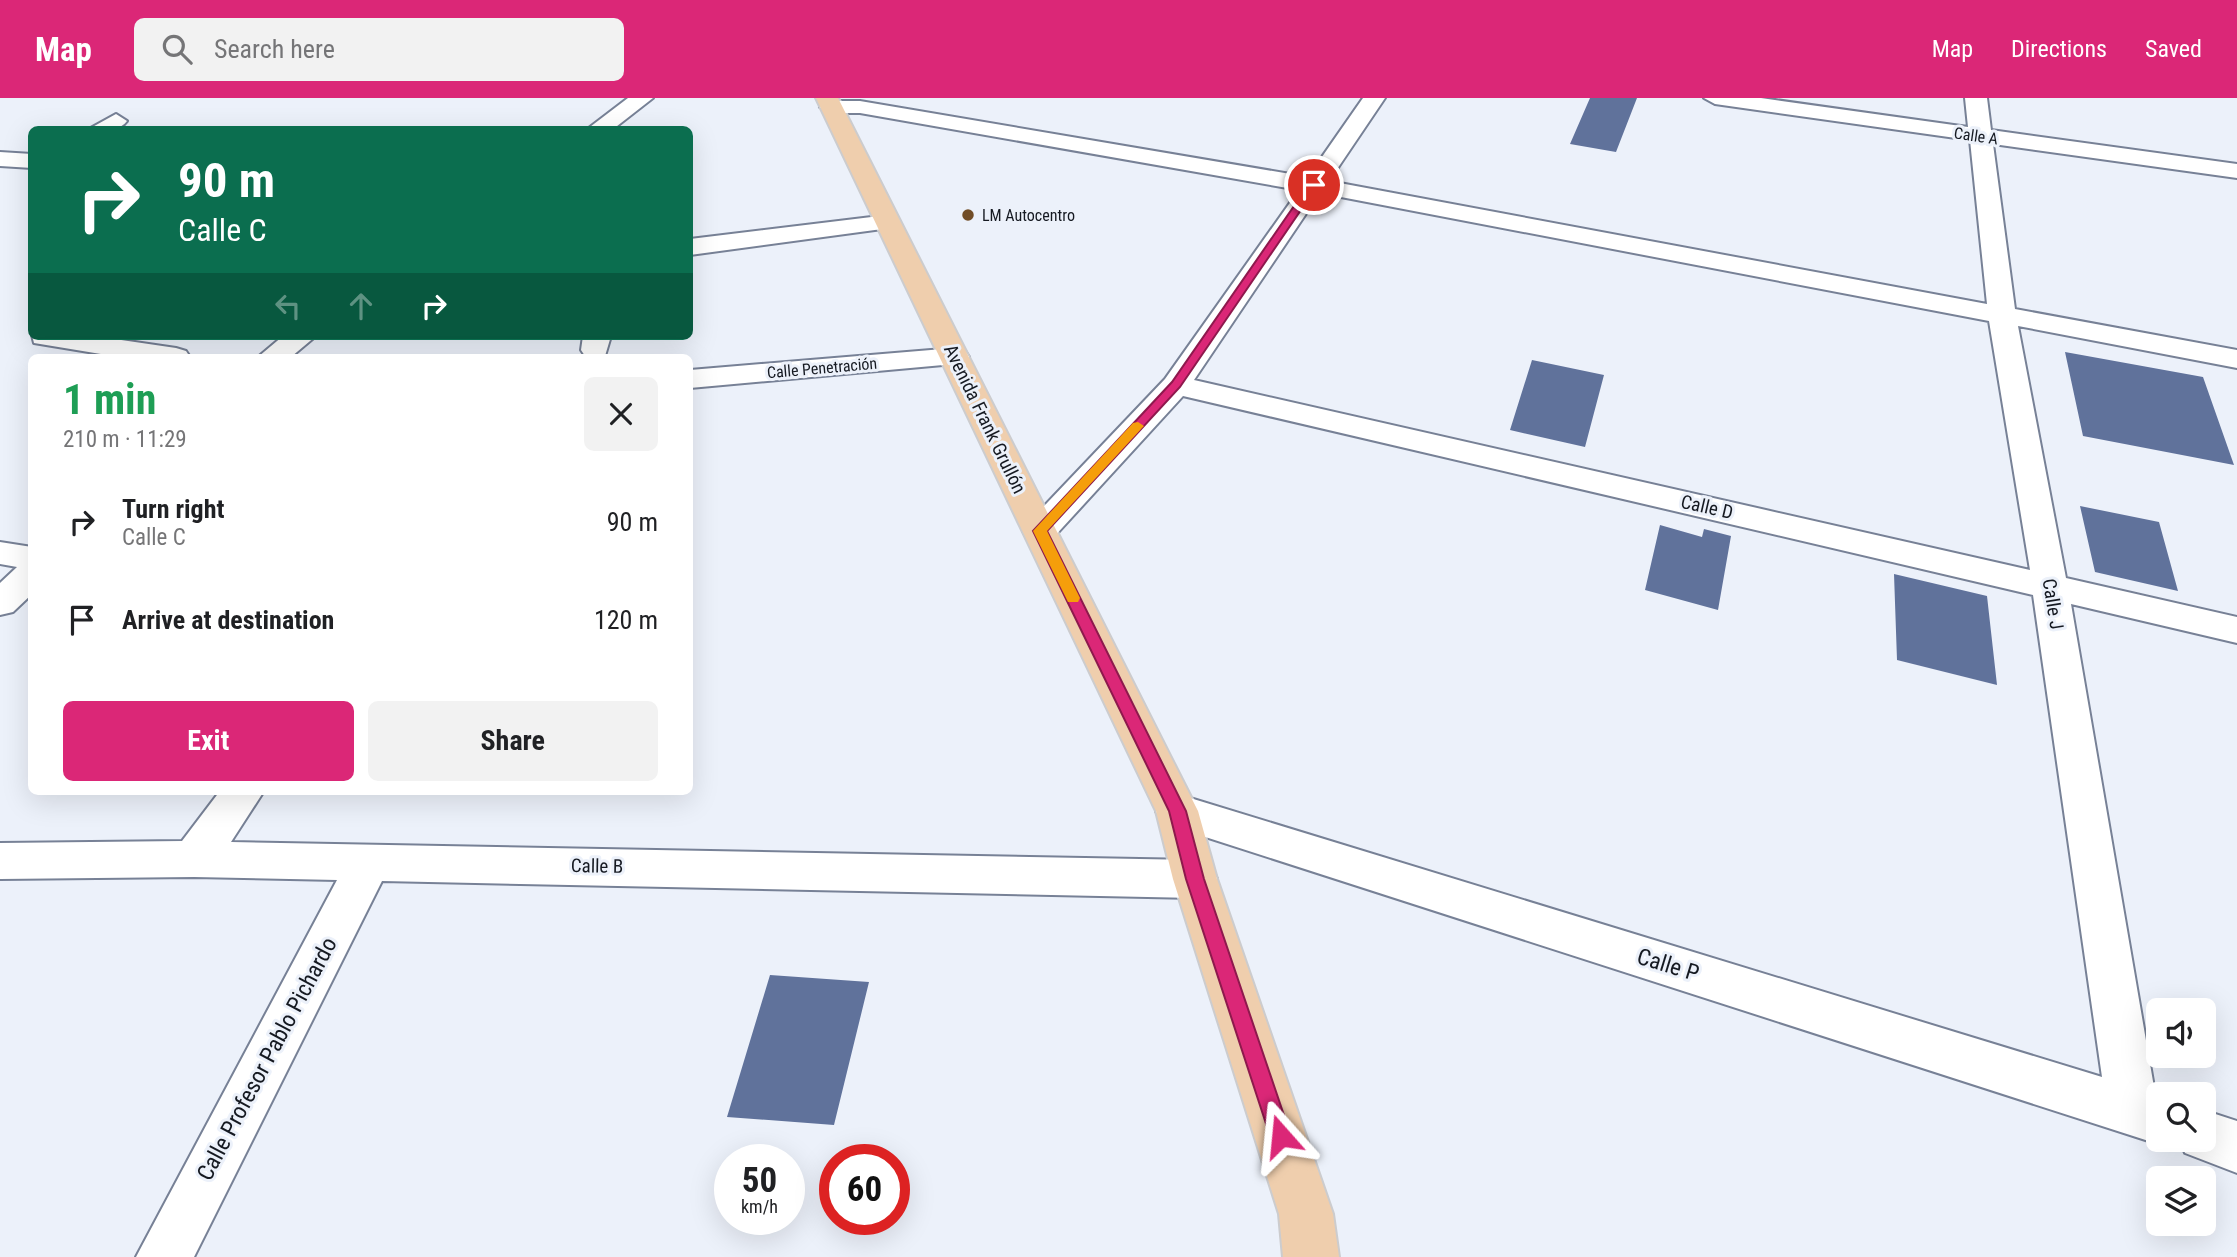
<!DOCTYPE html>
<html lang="en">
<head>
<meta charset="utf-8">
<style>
  :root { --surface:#fff; --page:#f2f2f2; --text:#202124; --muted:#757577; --accent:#db2777 }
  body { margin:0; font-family:"Roboto Condensed",sans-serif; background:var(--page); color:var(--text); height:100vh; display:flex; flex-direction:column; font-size:26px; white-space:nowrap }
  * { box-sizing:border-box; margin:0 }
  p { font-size:23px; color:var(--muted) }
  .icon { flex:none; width:38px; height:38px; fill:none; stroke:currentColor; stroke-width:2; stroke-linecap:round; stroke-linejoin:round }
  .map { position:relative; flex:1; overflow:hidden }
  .drawer { position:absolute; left:28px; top:256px; width:665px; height:441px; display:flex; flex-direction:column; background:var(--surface); border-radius:10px; box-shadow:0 7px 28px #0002 }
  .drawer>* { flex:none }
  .top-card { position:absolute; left:28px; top:28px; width:665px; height:214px; border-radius:10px; box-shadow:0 7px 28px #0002; background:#0b6e4f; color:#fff; overflow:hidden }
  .tools { position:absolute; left:2146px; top:900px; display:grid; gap:14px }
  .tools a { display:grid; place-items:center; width:70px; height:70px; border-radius:10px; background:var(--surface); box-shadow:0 7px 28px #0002; font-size:35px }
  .speed { position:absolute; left:714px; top:1046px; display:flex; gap:14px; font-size:35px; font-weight:700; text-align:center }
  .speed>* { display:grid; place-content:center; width:91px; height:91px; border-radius:50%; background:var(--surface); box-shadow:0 7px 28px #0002; line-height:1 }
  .speed small { font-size:18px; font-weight:400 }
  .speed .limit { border:10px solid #d22; background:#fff; color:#111 }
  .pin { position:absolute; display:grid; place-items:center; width:60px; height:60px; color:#fff; margin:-30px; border:4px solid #fff; border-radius:50%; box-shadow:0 2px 7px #0007 }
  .me { position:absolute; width:77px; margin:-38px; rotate:342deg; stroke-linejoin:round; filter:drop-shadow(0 0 5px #0008) }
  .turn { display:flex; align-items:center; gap:24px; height:147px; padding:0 35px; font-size:32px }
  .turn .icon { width:91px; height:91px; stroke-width:2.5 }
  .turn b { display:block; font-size:49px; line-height:60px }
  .lanes { display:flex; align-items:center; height:66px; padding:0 35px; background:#0003; justify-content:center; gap:35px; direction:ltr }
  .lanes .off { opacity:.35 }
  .round { display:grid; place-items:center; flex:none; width:74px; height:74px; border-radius:10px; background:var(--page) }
  .head { display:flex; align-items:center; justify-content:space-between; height:119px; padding:0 35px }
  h1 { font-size:42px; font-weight:700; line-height:52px; color:#1e9e55 }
  .action { display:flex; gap:14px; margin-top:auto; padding:14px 35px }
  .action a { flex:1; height:80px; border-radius:10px; background:var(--accent); color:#fff; font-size:28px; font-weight:700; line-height:80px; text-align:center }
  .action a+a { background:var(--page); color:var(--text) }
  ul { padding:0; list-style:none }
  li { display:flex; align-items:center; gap:21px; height:98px; padding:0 35px }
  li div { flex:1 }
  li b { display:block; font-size:26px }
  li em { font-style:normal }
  header { display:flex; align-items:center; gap:42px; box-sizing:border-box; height:98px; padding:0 35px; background:var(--accent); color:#fff }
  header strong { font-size:33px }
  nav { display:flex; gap:38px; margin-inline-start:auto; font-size:24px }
  .search { width:490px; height:63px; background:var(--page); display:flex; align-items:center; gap:18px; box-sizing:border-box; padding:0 24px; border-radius:10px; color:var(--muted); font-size:26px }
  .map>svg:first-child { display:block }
  .building { fill:#60729b }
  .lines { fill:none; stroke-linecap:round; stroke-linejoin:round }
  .minor-casing { stroke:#778196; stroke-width:4 }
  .major-casing { stroke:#ccccce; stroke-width:4 }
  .minor { fill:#fff; fill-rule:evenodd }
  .major { fill:#efcead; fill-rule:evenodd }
  .route { fill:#db2777; stroke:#8e194d; stroke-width:2 }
  .slow { fill:#f59e0b }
  .poi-dot { fill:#714d27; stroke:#ecf1fa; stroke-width:2.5 }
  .labels { text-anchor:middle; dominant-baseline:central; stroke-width:6; stroke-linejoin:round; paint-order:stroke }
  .far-street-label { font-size:16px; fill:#151921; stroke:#ecf1fa }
  .far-poi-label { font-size:16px; fill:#151921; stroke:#ecf1fa; text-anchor:start }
  .street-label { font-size:19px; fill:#151921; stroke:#ecf1fa }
  .near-street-label { font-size:23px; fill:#151921; stroke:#ecf1fa }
</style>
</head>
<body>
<header>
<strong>Map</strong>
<div class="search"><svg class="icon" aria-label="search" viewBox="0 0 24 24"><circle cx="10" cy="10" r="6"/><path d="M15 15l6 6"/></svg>Search here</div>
<nav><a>Map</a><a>Directions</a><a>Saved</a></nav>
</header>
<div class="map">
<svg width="2237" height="1159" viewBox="0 0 2237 1159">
  <rect width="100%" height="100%" fill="#ecf1fa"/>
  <path class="building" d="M1590,0H1637L1616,54L1570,46Z
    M2065,254L2203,279L2234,367L2083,338Z
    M1532,262L1604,277L1585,349L1510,332Z
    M2080,408L2159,424L2178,493L2095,474Z
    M1660,427L1702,439L1704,431L1731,438L1718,512L1645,492Z
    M1894,476L1987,498L1997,587L1897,562Z
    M770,877L869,884L834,1027L727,1019Z"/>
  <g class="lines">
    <g class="minor-casing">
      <path id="minor" d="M628,0H653L612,32H586Z
        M1363,0H1385L1329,83L1987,206L1970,42L1715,6L1704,0H1761L1968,29L1965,0H1987L1991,32L2237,66V80L1993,46L2015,211L2237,252V270L2018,228L2066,480L2237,519V545L2071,506L2155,995L2158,996V1041H2170L2158,1046L1162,725L1156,713L1162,701L1177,696L2102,979L2033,497L1183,298L1052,441L1040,444L1028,441L1023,433L1028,425L1165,281L1299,92L860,15H831L820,9L831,3H860L1308,79ZM1320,95L1989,223L2030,472L1194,282Z
        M116,16L127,23C118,35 101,32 87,32Z
        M0,54L32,56V70L0,68Z
        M888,117L897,119L900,124L897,129L690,157V141Z
        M32,237L94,238L176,250L186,253L190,259H119L34,245Z
        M283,238H316L291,259H258Z
        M583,238H611L605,258H585L581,252Z
        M955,250L965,253L969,259L965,265L690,290V272Z
        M0,444L32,449V496L13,514L0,517V485L17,469L0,466Z
        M220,693H264L231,744L1195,762L1211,768L1217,781L1211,794L1195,800L382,783L194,1159H136L337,782L194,779L0,781V745L182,743Z
        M2203,1012L2237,1023V1075L2185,1055L2179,1041H2203Z"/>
    </g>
    <g class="major-casing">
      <path id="major" d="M816,0H838L1198,713L1217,781L1333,1116L1339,1159H1283L1279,1116L1173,781L1156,713Z"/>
    </g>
    <use href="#minor" class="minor"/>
    <use href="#major" class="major"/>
  </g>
  <path class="route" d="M1310,85L1318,87L1180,289L1047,433L1186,713L1204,781L1291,1038L1288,1046L1281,1049L1273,1046L1270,1038L1186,781L1169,713L1033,433L1172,284Z"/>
  <path class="slow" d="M1138,324L1144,328L1142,330L1047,433L1080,500L1078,504H1068L1033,433L1133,325Z"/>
  <circle class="poi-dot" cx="968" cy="117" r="7"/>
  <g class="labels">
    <g class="far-street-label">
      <text transform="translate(1976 38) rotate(8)">Calle A</text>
      <text transform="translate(822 270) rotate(-5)">Calle Penetración</text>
    </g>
    <g class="far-poi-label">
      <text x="982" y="117">LM Autocentro</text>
    </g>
    <g class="street-label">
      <text transform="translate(985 321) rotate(64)">Avenida Frank Grullón</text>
      <text transform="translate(1707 409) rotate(13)">Calle D</text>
      <text transform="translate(2053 506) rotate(81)">Calle J</text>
      <text transform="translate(597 768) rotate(1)">Calle B</text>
    </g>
    <g class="near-street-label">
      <text transform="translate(1668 867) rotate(17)">Calle P</text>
      <text transform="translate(267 961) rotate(-62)">Calle Profesor Pablo Pichardo</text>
    </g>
  </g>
</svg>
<div class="tools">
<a><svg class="icon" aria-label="sound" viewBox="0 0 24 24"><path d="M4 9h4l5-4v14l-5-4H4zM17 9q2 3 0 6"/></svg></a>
<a><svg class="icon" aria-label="search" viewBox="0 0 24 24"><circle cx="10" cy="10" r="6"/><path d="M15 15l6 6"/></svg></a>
<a><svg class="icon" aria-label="layers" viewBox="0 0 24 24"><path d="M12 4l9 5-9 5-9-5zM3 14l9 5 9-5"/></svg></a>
</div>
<div class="speed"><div>50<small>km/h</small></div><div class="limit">60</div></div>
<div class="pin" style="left:1314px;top:87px;background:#d93025"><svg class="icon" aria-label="arrive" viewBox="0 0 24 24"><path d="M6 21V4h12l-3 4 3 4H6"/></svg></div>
<svg class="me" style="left:1281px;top:1038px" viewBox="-20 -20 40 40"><path d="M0-17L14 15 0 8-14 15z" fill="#db2777" stroke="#fff" stroke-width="4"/></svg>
<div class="top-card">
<div class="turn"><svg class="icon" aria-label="right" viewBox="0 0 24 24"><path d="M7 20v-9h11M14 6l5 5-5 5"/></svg><div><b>90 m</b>Calle C</div></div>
<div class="lanes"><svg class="icon off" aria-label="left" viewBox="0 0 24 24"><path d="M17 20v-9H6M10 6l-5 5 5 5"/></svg><svg class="icon off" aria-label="ahead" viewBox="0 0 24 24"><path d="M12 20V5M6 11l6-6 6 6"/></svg><svg class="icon" aria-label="right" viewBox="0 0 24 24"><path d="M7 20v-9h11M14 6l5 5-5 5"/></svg></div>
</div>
<section class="drawer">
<div class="head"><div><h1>1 min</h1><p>210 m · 11:29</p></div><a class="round"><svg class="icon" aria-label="close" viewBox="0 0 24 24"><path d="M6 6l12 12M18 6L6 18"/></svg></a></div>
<ul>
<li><svg class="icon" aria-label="right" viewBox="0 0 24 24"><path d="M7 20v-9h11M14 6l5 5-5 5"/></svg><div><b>Turn right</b><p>Calle C</p></div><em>90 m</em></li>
<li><svg class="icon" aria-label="arrive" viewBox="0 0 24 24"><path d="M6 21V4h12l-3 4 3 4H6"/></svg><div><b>Arrive at destination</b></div><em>120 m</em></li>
</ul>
<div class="action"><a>Exit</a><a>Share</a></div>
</section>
</div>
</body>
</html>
